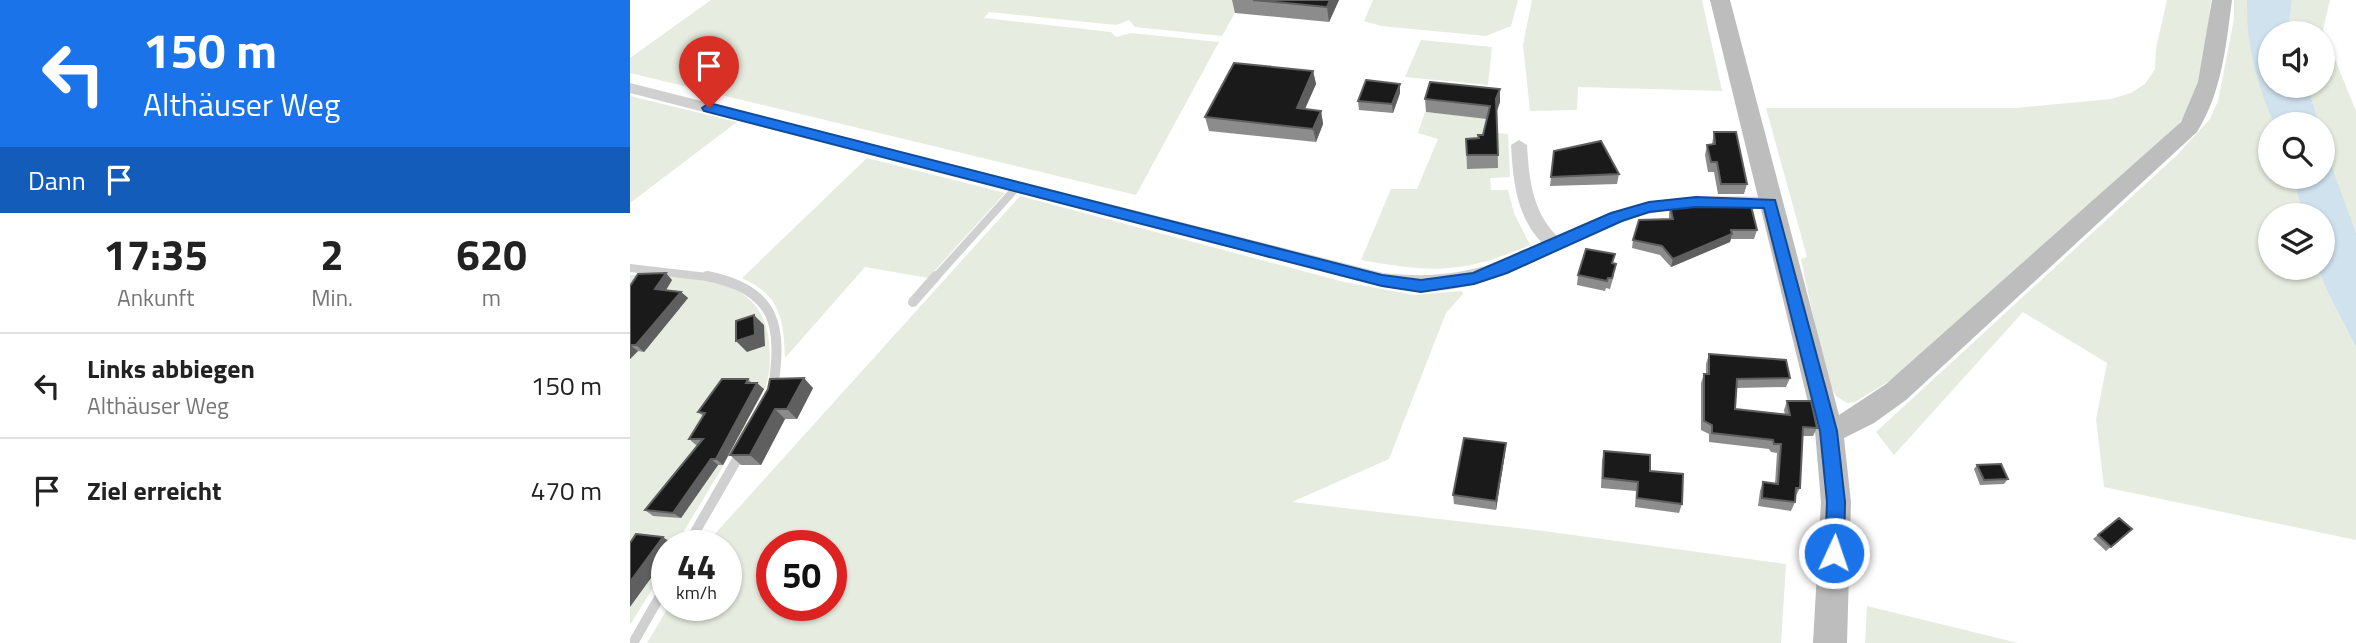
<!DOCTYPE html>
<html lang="de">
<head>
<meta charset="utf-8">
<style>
  :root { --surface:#fff; --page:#f2f2f2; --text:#222; --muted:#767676; --line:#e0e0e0 }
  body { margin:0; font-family:"Titillium Web",sans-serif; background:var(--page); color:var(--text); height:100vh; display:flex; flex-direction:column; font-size:26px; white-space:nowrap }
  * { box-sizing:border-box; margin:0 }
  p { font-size:23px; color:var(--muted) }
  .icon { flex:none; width:38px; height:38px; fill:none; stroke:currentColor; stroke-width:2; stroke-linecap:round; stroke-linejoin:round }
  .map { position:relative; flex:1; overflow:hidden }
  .side { display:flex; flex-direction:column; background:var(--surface); width:630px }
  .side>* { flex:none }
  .hud { background:#1a73e8; color:#fff; overflow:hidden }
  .controls { position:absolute; left:1628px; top:21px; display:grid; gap:14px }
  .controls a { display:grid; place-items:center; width:77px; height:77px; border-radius:50%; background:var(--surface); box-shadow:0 2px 5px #0004; font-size:35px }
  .speed { position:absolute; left:21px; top:530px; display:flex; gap:14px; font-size:35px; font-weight:700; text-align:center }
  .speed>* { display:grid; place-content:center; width:91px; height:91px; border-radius:50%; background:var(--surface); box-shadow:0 2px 5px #0004; line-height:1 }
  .speed small { font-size:18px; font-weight:400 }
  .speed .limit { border:10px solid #d22; background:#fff; color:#111 }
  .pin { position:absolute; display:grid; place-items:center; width:60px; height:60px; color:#fff; margin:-72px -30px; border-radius:50% 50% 50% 0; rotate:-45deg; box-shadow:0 0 7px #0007 }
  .pin .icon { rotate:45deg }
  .me { position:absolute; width:77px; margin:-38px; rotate:3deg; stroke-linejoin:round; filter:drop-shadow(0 0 5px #0008) }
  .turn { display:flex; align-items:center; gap:24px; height:147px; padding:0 28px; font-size:32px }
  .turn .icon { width:91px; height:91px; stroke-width:2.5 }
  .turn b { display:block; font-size:49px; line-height:60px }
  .then { display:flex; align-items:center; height:66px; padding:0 28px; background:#0003; gap:14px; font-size:26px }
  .eta { display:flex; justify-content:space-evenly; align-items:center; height:119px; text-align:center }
  .eta b { font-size:42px; font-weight:700; line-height:49px }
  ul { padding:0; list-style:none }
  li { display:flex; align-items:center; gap:21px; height:105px; padding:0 28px; border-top:2px solid var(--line) }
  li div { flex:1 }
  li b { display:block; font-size:26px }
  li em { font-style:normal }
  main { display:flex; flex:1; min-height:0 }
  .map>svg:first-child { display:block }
  .green { fill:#e6ecdf; fill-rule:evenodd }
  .water { fill:#cfe2ee }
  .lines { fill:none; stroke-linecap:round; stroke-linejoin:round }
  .service-far1 { stroke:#d0d0d0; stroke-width:8 }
  .service { stroke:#d0d0d0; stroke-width:10 }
  .minor { fill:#d0d0d0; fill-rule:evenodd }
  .secondary { fill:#bdbdbd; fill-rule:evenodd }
  .wall { fill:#8c8c8c }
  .shaded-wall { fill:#5f5f5f }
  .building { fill:#1a1a1a; stroke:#5f5f5f; stroke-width:2 }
  .route { fill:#1a73e8; stroke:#114b97; stroke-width:2 }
</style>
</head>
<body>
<main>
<section class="side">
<div class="hud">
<div class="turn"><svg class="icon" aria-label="left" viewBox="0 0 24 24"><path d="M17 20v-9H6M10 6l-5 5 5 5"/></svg><div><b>150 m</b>Althäuser Weg</div></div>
<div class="then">Dann<svg class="icon" aria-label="arrive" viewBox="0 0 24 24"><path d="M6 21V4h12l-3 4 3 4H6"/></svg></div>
</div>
<div class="eta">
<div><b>17:35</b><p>Ankunft</p></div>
<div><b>2</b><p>Min.</p></div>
<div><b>620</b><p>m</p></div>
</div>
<ul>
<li><svg class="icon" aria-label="left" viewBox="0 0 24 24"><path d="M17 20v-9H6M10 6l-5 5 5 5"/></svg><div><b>Links abbiegen</b><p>Althäuser Weg</p></div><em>150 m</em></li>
<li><svg class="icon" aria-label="arrive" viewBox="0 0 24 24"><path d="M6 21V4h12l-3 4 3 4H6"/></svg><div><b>Ziel erreicht</b></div><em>470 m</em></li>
</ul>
</section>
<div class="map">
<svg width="1726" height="643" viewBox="0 0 1726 643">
  <rect width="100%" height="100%" fill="#fff"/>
  <path class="green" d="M81,0H612L592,36L505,27L499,20L486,25L359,12L354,18L481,32L486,37L501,33L589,42L506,195L0,73V58Z
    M743,0H888L881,26L856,36L751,26L734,21Z
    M902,0H1072L1092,91L948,87L947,110L900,111L893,45Z
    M1537,0H1581C1576,44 1574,88 1548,125L1264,378L1225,402L1217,403L1206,396L1197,382L1171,259L1177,257L1136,108H1385L1481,99L1501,93L1515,84L1525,69L1526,48Z
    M1604,0H1617C1617,45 1628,82 1644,124H1640V177H1662L1674,215H1640V268H1688L1698,293L1726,347V540L1474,487L1466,419L1477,363L1393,312L1264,455L1246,432L1547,155L1580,119L1588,101L1604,19Z
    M1662,0H1700L1693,30L1726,111V233L1696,155L1692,124H1689L1678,86H1692V33H1662L1659,24Z
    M791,40L862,47L858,85L775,77Z
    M0,96L107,122L0,203Z
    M795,112L864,119L857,132L878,134L880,177L860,178L861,190H878L884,213L900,245C833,274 801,273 731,260L761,189H787L808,139L788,133Z
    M237,158L375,193L298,278L235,267L155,358C154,319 150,295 112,278Z
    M390,196L714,282L784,295L832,291L833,294L816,313L759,459L662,502L921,532L1156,564L1151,643H17L39,606H96V546H74ZM142,546H201V606H142Z
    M0,275C53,276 133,272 139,342C140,356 141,371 136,385C132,398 122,411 115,423H119L45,546H37L34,563L37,565L0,625Z
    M1237,606L1388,643H1235Z"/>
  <path class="water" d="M1617,0H1662L1659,24L1662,33H1640V86H1678L1689,124H1644C1627,83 1616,45 1617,0Z
    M1692,140L1726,233V347L1698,293L1688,268H1692V215H1674L1662,177H1692Z"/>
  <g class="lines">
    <path class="service-far1" d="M0,268L86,278
      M305,278L387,187"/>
    <path class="service" d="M77,276C148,290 152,327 143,389
      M283,302L306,276
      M57,546L113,449
      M3,643L37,584"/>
    <path class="minor" d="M0,83L753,273C816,280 856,270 912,243C886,216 883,180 881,145L889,140L897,145C899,178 902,211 927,236C1007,197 1053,195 1140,197L1149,203L1140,209C1096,208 1049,204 1007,217C943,236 889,279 822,289C799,293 776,290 753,287L0,93Z"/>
    <path class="secondary" d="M1080,0H1100L1209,415L1256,384L1551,122L1568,82L1582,0H1602C1596,46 1592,92 1567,132L1276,400L1244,423L1214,438L1221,502L1217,643H1183L1191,502L1185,431Z"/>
  </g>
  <path class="wall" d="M602,0H709L699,22L605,13Z
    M683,71L686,84L675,109L691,111L693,124L686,142L579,131L575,117Z
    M770,93L763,113L729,110L728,101Z
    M795,99L870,102L867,111L868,168L837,169L836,139L849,138L853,135L857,119L796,112Z
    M1084,132L1117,184L1114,194H1088L1084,172H1078L1075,155L1077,145L1082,144Z
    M924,151L989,174L987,184L920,186Z
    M1040,206L1127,230L1124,239H1101L1100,242L1041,267L1030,255L1002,248L1003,240L1039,219V214Z
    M985,254L983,263L984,275L980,289L976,288L975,291L947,285L948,275Z
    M42,280L36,290L51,292L58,298L14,352L8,351L0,359V286Z
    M1079,354L1160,378L1156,387L1107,388L1105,409L1155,415L1154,410L1157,401L1187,428L1183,436H1173L1170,488L1165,497V502L1161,511L1128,506L1130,491L1133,482L1145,484L1147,453L1141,452L1139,449L1079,442V434L1071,430V383L1074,374H1076V364Z
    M118,379L122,383L134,389L93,465H88L51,518L23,516L15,510L68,445H66L59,439L73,416L68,412Z
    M183,388L167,419H155L131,465H111L100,455L138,389Z
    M974,451L1020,471L1052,504L1049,513L1005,507L1006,491L971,488L972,461Z
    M875,453L866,510L824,504L823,495Z
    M1347,465L1378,479L1374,484L1350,485L1344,469Z
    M1502,529L1476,551L1463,539L1468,535Z"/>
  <path class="shaded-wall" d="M700,0H709L699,22L697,7Z
    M683,71L686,84L669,122L667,108Z
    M770,84V93L763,113L762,104Z
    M870,89V102L866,113V99Z
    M691,111L693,124L686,142L683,129Z
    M1102,234L1100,242L1041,267L1043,259Z
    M36,273L42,280L33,295L25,289Z
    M51,292L58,298L14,352L6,345Z
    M124,315L134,325L135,346L117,352L106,341Z
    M0,345L8,351L0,359Z
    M174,378L183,388L167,419L157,409Z
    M127,383L134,389L93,465L86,459Z
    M145,409L155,419L131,465L120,455Z
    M876,443L875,453L866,510V501Z
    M81,459L88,465L51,518L43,513Z
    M33,537L44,545L37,546V556L0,607V582Z"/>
  <path class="building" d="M623,0H700L697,7Z
    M604,63L683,71L667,108L691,111L683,129L575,117Z
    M736,80L770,84L762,104L728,101Z
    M800,82L870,89L866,99L868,155H837L836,139L849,138L848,135H853L860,106L795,99Z
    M1084,132H1106L1117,184H1091L1087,162H1081L1077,145L1085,144Z
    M971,141L989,174L921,177L924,151Z
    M1120,202L1127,230H1101L1102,234L1043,259L1032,246L1003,240L1009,220L1043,219L1040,206Z
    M956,249L985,254L982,263L986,264L982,278H978L977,281L948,275Z
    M36,273L25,289L51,292L6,345H0V286L8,274Z
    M124,315L125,335L106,341V321Z
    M1079,354L1156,360L1160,378L1107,379L1105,409L1160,415L1157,401H1181L1187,428L1173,427L1170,488H1166L1165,502L1132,498L1133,482L1148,484L1151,444H1144L1143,440L1082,433V425L1074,421V374H1079Z
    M174,378L157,409H145L120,455H100L138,389L140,379Z
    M92,379H118L116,383H127L86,459H81L43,513L15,510L73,439H59L75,413L68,412Z
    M834,438L876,443L866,501L823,495Z
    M974,451L1020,455V471L1053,474L1052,504L1007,498L1008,482L973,478Z
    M1371,464L1378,479L1354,480L1347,465Z
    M1489,518L1502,529L1481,547L1468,535Z
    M6,534L33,537L0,582V543Z"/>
  <path class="route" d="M79,103L752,275L791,280L843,273L981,213L1019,202L1066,197L1145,200L1207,431L1215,502L1214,553L1211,560L1204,562L1197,560L1195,553L1197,502L1190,431L1134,208L1066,207L1019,212L992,221L877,273L844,284L791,292L752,286L74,111L72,108Z"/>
</svg>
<div class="controls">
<a><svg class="icon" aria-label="sound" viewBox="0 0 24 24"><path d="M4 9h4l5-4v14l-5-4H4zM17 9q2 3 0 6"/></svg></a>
<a><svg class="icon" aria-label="search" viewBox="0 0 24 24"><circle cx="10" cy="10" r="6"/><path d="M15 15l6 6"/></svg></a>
<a><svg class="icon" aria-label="layers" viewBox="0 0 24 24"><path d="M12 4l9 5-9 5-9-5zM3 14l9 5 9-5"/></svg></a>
</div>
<div class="speed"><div>44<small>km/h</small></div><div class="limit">50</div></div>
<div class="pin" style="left:79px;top:108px;background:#d93025"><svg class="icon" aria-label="arrive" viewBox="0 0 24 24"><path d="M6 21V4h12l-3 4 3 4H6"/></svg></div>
<svg class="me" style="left:1204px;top:553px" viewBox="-20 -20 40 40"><circle r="17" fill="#1a73e8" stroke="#fff" stroke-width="3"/><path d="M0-11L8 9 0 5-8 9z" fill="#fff"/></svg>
</div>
</main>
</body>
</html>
